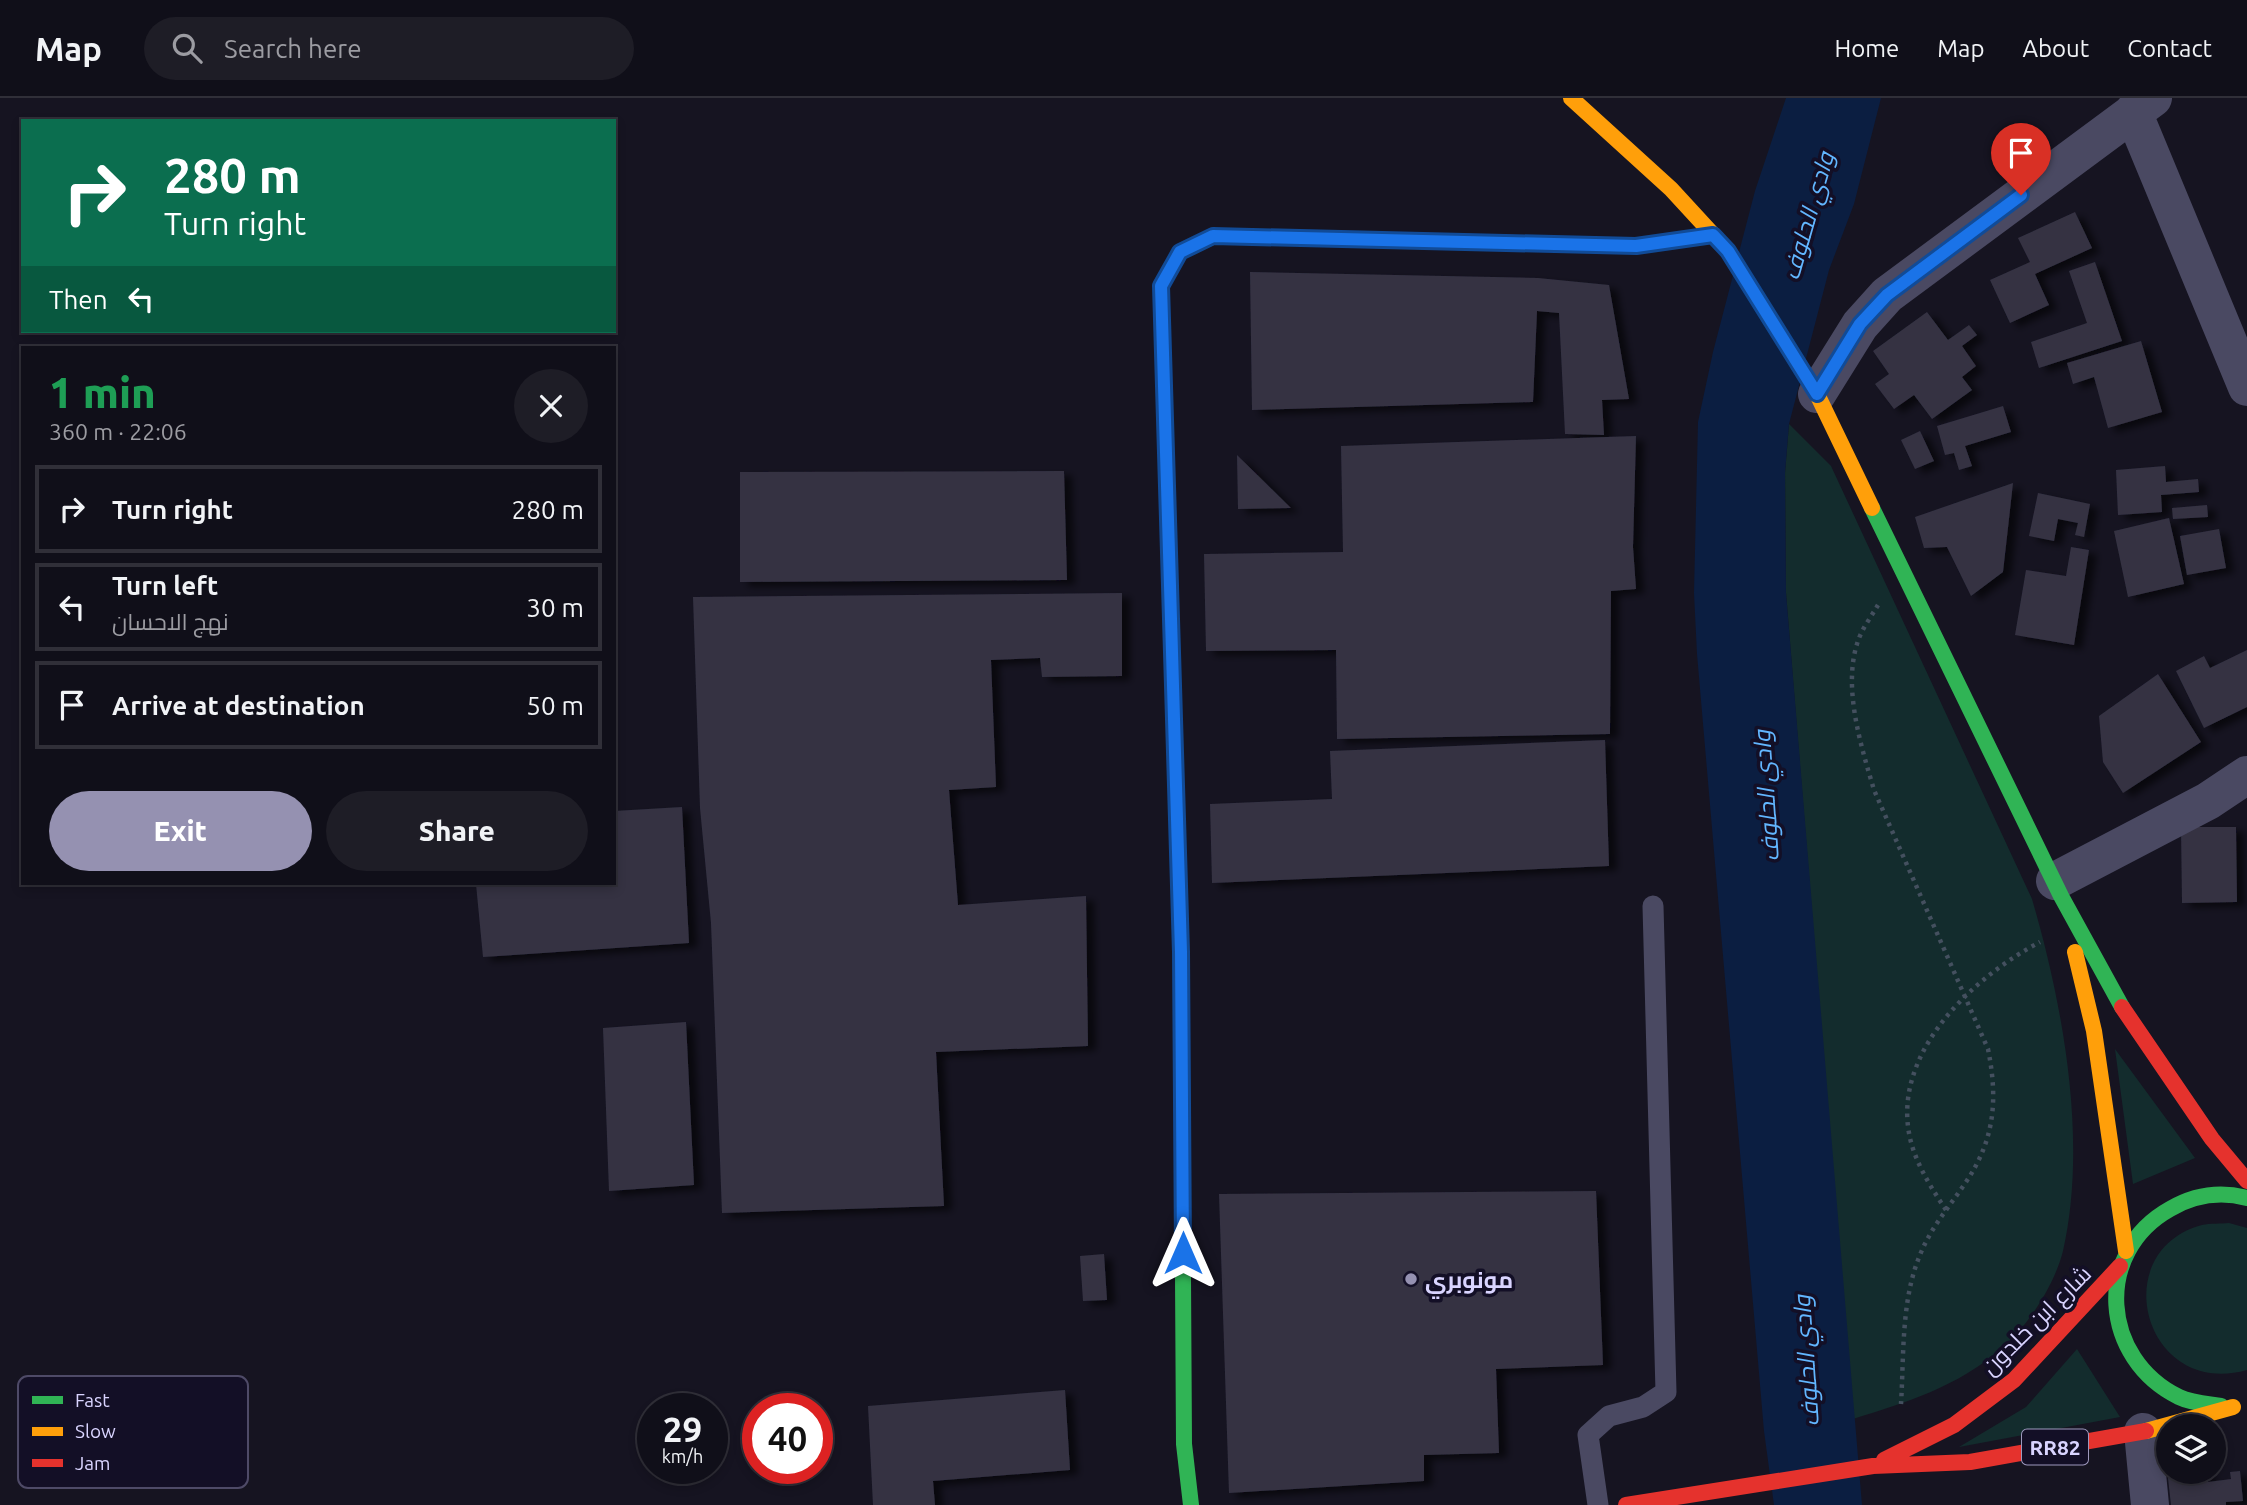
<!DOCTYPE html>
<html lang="en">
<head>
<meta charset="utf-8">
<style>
  :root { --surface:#100f19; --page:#1e1d26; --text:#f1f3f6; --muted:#9c9ca2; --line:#302f38; --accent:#9591b1 }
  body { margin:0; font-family:Ubuntu,Cairo,sans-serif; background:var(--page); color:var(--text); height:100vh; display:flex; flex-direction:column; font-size:26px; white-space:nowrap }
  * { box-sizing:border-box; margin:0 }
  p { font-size:23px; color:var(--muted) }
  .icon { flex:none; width:38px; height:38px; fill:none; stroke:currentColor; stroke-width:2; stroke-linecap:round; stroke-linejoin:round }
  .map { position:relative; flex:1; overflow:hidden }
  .details { position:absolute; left:21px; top:248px; width:595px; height:539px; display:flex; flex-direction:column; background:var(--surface); border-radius:0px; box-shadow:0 4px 10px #0003,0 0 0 2px var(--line) }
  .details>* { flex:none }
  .guide { position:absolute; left:21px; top:21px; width:595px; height:214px; border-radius:0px; box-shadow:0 4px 10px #0003,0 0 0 2px var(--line); background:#0b6e4f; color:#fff; overflow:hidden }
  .fabs { position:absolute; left:2156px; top:1316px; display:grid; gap:14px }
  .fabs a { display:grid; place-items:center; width:70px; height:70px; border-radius:50%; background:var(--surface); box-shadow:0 4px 10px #0003,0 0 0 2px var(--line); font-size:35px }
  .speed { position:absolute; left:637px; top:1295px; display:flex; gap:14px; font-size:35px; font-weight:700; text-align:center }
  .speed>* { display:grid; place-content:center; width:91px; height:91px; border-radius:50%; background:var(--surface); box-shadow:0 4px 10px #0003,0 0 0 2px var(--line); line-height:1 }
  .speed small { font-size:18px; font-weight:400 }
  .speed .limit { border:10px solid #d22; background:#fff; color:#111 }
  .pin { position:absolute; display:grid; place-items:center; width:60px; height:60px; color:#fff; margin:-72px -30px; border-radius:50% 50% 50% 0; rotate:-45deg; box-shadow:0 0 7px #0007 }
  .pin .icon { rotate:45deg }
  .me { position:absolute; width:77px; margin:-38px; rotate:0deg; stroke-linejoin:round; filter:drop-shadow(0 0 5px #0008) }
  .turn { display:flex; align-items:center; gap:24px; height:147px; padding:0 28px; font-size:32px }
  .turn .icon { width:91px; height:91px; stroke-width:2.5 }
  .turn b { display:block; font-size:49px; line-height:60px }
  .then { display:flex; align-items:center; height:66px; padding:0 28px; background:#0003; gap:14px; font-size:26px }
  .round { display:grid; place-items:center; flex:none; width:74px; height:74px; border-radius:37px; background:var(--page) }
  .summary { display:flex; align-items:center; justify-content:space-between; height:119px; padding:0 28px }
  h1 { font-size:42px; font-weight:800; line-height:52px; color:#1e9e55 }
  .cta { display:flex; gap:14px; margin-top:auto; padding:14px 28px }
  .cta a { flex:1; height:80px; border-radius:42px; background:var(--accent); color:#fff; font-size:28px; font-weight:800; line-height:80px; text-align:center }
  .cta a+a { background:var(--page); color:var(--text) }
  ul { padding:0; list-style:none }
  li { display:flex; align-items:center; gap:21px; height:88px; margin:0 14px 10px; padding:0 14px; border:4px solid var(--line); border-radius:0px }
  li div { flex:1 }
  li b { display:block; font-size:26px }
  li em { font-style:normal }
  header { display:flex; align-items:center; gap:42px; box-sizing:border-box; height:98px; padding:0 35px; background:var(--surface); border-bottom:2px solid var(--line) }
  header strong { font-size:33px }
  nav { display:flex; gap:38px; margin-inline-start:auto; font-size:24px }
  .search { width:490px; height:63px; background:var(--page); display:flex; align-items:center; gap:18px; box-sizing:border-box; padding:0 24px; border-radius:38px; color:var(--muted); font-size:26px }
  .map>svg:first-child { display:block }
  .green { fill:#132c2d }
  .water { fill:#0b1e41 }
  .building { fill:#343243; filter:url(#shadow) }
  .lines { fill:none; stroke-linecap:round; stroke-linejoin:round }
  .path { stroke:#44505f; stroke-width:4.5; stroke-dasharray:3.5 5; stroke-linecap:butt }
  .lane { stroke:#4a4962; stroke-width:21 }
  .street { stroke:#4a4962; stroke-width:38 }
  .fast { stroke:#30b455; stroke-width:16 }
  .slow { stroke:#ff9f0a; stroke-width:16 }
  .jam { stroke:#e5322d; stroke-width:16 }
  .route-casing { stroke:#114b97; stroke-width:18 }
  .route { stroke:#1a73e8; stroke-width:12 }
  .poi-dot { fill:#9591b1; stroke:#130f26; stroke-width:2.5 }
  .labels { text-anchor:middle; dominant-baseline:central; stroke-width:7; stroke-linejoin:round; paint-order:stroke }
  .shield { fill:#130f26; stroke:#9e99be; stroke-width:2 }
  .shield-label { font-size:21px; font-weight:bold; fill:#d9d4ff }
  .poi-label { font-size:23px; font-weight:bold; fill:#d9d4ff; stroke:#130f26; text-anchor:start }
  .street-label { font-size:23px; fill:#d9d4ff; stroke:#130f26 }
  .water-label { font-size:24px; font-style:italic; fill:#62b6ff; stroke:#130f26 }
  .key { fill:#130f26; stroke:#4e4a67; stroke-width:2 }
  .key-label { font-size:19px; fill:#d9d4ff }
</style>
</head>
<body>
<header>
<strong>Map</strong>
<div class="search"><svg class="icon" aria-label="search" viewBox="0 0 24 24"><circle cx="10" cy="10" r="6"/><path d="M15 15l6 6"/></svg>Search here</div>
<nav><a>Home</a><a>Map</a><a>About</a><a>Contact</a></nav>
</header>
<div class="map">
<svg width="2247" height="1407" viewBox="0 0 2247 1407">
  <defs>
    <filter id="shadow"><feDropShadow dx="8" dy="4.5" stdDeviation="3.5" flood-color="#0009"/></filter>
  </defs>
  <rect width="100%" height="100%" fill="#161421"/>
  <path class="green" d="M1789,326L1831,368L2032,801C2063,907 2088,1043 2063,1153C2054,1188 2028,1228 2001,1251C1957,1289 1907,1304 1853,1321L1786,495L1785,375Z
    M2115,951L2195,1060L2133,1086Z
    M2229,1125L2247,1130V1272C2144,1301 2105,1153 2202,1127C2210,1125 2221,1126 2229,1125Z
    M2077,1251L2120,1319L1959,1349L2026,1309Z"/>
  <path class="water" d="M1786,0H1881L1854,106L1829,172L1789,326L1785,375L1786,495L1862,1407H1774L1764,1333L1697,556L1694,495L1698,324L1713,254L1755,93Z"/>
  <path class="building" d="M2075,114L2092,150L2035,176L2049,207L2010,225L1990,182L2030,164L2018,140Z
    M2095,164L2122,243L2039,270L2031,244L2087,225L2069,173Z
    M1250,174L1538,180L1609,187L1629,301L1602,302L1604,337L1565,336L1559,215L1537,213L1533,304L1252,312Z
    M1927,214L1948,242L1969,227L1977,237L1962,248L1976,268L1962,279L1972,292L1932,321L1914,297L1894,311L1875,286L1889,276L1873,253Z
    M2141,243L2162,314L2108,330L2094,279L2073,286L2067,265Z
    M2003,308L2011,334L1965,348L1972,368L1959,372L1954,355L1945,357L1937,328Z
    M1920,333L1934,363L1915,371L1901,342Z
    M1636,338L1633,449L1636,491L1611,493L1610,636L1337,641L1336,552L1206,553L1204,456L1343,454L1341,348Z
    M1237,357L1291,410L1238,411Z
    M2165,368L2166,384L2198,381L2199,394L2161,397L2162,414L2118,417L2116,372Z
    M1064,373L1067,482L740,484V374Z
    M2013,385L2003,474L1971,498L1947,449L1924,450L1915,419Z
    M2038,395L2090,406L2084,439L2075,437L2078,425L2058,421L2054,443L2029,438Z
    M2207,407L2208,419L2173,421L2172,410Z
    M2169,420L2184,486L2128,499L2114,433Z
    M2219,431L2226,470L2187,477L2180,438Z
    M2071,449L2089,452L2074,547L2015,537L2026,472L2066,478Z
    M1122,495V578L1042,579L1040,560L991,562L996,689L949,692L958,807L1086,798L1088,948L936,954L944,1108L722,1115L711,825L700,710L693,499Z
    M2247,552V609L2204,630L2176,573L2204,558L2210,570Z
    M2158,576L2201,644L2123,695L2103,664L2099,618Z
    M1605,642L1609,768L1212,785L1210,706L1332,701L1330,653Z
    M682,709L689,845L483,859L476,786H614V713Z
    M2181,729H2236L2237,804L2182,805Z
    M686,924L694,1087L609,1093L603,930Z
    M1596,1093L1603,1267L1496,1271L1499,1355L1424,1357V1383L1229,1395L1219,1096Z
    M1104,1156L1107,1202L1083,1203L1080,1158Z
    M1065,1292L1070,1372L933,1383L935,1407H873L868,1308Z
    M2240,1373L2243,1403L2226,1404V1407H2171L2168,1380L2186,1378V1374H2207L2208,1384L2231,1381L2230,1374Z"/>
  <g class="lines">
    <path class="path" d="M1878,507C1871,519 1861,532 1857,546C1843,591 1861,648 1874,692L1988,951C1998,1001 1995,1041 1966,1084C1950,1108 1931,1129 1920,1157C1901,1202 1904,1257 1901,1306
      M1946,1112C1930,1088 1914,1063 1909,1035C1894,952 1975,878 2040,844"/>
    <path class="lane" d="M1598,1407L1588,1337L1609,1318L1643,1309L1666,1294L1653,808"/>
    <path class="street" d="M2133,14L2247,289
      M1817,296L1860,227L1887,197L2153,0
      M2055,783L2208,703L2247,677
      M2143,1334L2150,1407"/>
    <path class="fast" d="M1872,410L2061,798L2122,909
      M1172,554L1161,188L1180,154L1214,138L1304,140
      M1182,1014L1184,1346L1191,1407
      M2221,1308C2208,1306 2191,1305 2179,1299C2101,1261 2093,1154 2170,1111C2194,1097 2220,1093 2247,1100"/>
    <path class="slow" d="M1571,0L1671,91L1728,153L1817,296L1872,410
      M1172,554L1181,854L1182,1014
      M2075,854L2094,933L2126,1153
      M2146,1333L2233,1309"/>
    <path class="jam" d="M1304,140L1636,148L1713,137
      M2122,909L2212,1041L2247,1083
      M1884,1362L1954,1327L2014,1282L2120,1168
      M1626,1407L1873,1368L1970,1364L2146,1333"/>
  </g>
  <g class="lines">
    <g class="route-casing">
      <path id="route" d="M1183,1155L1181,854L1161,188L1180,154L1213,138L1636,148L1713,137L1728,153L1817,296L1860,226L1887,197L2021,97"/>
    </g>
    <use href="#route" class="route"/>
  </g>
  <circle class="poi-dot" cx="1411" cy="1181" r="7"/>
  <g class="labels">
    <rect class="shield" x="2022" y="1331.5" width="66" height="35" rx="5"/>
    <g class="shield-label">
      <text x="2055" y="1349">RR82</text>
    </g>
    <g class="poi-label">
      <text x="1425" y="1181">مونوبري</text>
    </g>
    <g class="street-label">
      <text transform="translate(2036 1222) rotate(-45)">شارع ابن خلدون</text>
    </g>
    <g class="water-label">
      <text transform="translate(1808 118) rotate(-74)">وادي الحلوف</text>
      <text transform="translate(1766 698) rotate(-94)">وادي الحلوف</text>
      <text transform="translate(1806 1263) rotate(-94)">وادي الحلوف</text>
    </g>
  </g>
  <rect x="18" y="1278" width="230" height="112" rx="10" class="key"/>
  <rect x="32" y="1298" width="31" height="8" fill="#30b455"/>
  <rect x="32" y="1329" width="31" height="9" fill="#ff9f0a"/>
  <rect x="32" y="1361" width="31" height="8" fill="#e5322d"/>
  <g class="key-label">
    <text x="75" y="1309">Fast</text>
    <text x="75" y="1340">Slow</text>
    <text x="75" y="1372">Jam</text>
  </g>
</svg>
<div class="fabs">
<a><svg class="icon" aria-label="layers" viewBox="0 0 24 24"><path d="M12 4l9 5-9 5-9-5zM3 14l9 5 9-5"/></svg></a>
</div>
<div class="speed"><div>29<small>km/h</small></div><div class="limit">40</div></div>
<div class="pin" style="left:2021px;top:97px;background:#d93025"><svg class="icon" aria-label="arrive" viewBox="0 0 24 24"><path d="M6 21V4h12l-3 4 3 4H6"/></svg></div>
<svg class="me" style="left:1183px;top:1155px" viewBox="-20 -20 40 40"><path d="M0-17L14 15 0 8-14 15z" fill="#1a73e8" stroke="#fff" stroke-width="4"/></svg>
<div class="guide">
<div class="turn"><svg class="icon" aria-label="right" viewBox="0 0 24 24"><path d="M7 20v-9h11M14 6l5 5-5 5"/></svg><div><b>280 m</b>Turn right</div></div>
<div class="then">Then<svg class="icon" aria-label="left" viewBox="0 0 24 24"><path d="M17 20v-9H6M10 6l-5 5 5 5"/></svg></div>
</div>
<section class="details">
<div class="summary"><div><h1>1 min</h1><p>360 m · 22:06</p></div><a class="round"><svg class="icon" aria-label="close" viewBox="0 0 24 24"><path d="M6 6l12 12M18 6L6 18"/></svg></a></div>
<ul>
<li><svg class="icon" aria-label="right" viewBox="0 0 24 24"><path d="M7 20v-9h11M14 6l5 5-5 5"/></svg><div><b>Turn right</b></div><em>280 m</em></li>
<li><svg class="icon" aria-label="left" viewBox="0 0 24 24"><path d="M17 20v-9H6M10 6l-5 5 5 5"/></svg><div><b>Turn left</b><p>نهج الاحسان</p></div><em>30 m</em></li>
<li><svg class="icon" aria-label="arrive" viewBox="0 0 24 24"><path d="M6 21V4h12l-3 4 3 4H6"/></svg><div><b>Arrive at destination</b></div><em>50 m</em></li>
</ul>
<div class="cta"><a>Exit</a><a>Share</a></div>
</section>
</div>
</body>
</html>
